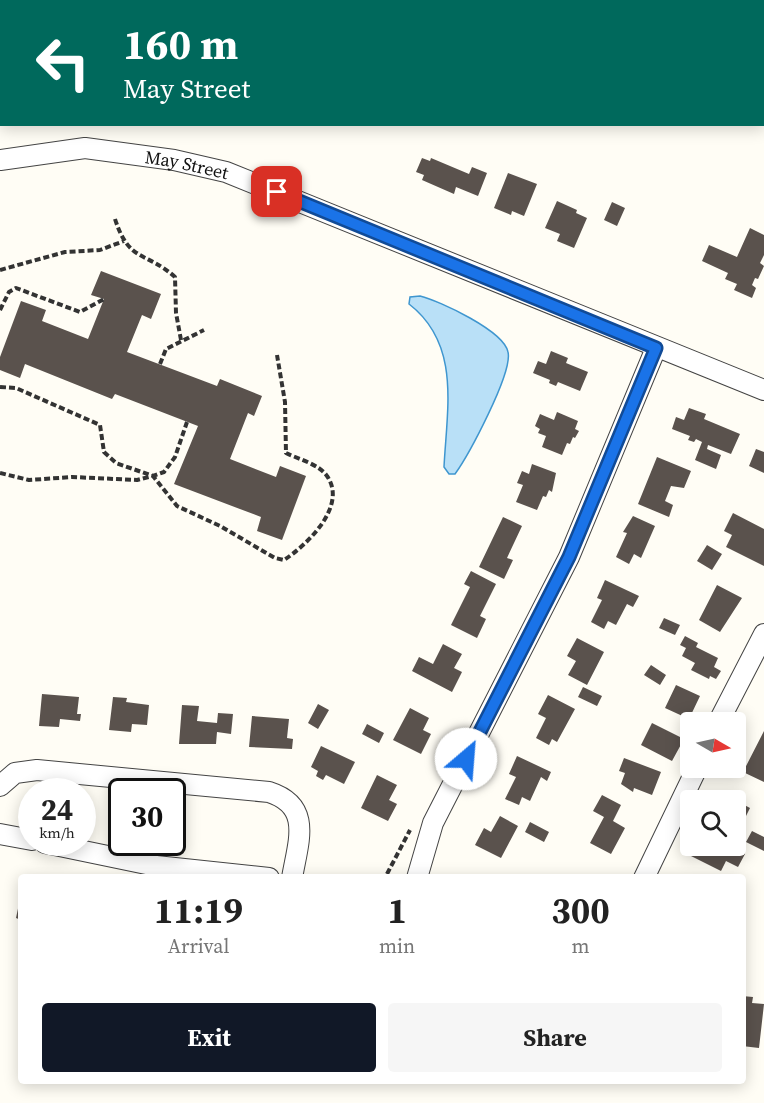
<!DOCTYPE html>
<html lang="en">
<head>
<meta charset="utf-8">
<style>
  :root { --surface:#fff; --page:#f6f6f6; --text:#222; --muted:#767676; --accent:#111827 }
  body { margin:0; font-family:"Source Serif 4",serif; background:var(--page); color:var(--text); height:100vh; display:flex; flex-direction:column; font-size:22px; white-space:nowrap }
  * { box-sizing:border-box; margin:0 }
  p { font-size:20px; color:var(--muted) }
  .icon { flex:none; width:33px; height:33px; fill:none; stroke:currentColor; stroke-width:2; stroke-linecap:round; stroke-linejoin:round }
  .map { position:relative; flex:1; overflow:hidden }
  .sheet { position:absolute; left:18px; top:874px; width:728px; height:210px; display:flex; flex-direction:column; background:var(--surface); border-radius:6px; box-shadow:0 3px 15px #0003 }
  .sheet>* { flex:none }
  .hud { position:absolute; left:0px; top:0px; width:765px; height:126px; box-shadow:0 3px 15px #0003; background:#00695c; color:#fff; overflow:hidden }
  .needle { width:39px; rotate:99deg }
  .tools { position:absolute; left:680px; top:712px; display:grid; gap:12px }
  .tools a { display:grid; place-items:center; width:66px; height:66px; border-radius:6px; background:var(--surface); box-shadow:0 3px 15px #0003; font-size:30px }
  .speed { position:absolute; left:18px; top:778px; display:flex; gap:12px; font-size:30px; font-weight:700; text-align:center }
  .speed>* { display:grid; place-content:center; width:78px; height:78px; border-radius:50%; background:var(--surface); box-shadow:0 3px 15px #0003; line-height:1 }
  .speed small { font-size:15px; font-weight:400 }
  .speed .limit { border:3px solid #111; border-radius:9px; background:#fff; color:#111 }
  .pin { position:absolute; display:grid; place-items:center; width:51px; height:51px; color:#fff; margin:-26px; border-radius:12px; box-shadow:0 3px 9px #0006 }
  .me { position:absolute; width:66px; margin:-33px; rotate:27deg; stroke-linejoin:round; filter:drop-shadow(0 0 4px #0008) }
  .turn { display:flex; align-items:center; gap:21px; height:126px; padding:0 24px; font-size:27px }
  .turn .icon { width:78px; height:78px; stroke-width:2.5 }
  .turn b { display:block; font-size:42px; line-height:51px }
  .eta { display:flex; justify-content:space-evenly; align-items:center; height:102px; text-align:center }
  .eta b { font-size:36px; font-weight:700; line-height:42px }
  .cta { display:flex; gap:12px; margin-top:auto; padding:12px 24px }
  .cta a { flex:1; height:69px; border-radius:6px; background:var(--accent); color:#fff; font-size:24px; font-weight:700; line-height:69px; text-align:center }
  .cta a+a { background:var(--page); color:var(--text) }
  .map>svg:first-child { display:block }
  .pitch { fill:#e6f2cf }
  .water { fill:#b9e0f7; stroke:#3f96cf; stroke-width:1.5 }
  .building { fill:#5a524d }
  .lines { fill:none; stroke-linecap:round; stroke-linejoin:round }
  .minor-casing { stroke:#444; stroke-width:22 }
  .path { stroke:#333; stroke-width:4; stroke-dasharray:6 3; stroke-linecap:butt }
  .minor { stroke:#fff; stroke-width:20 }
  .route-casing { stroke:#114b97; stroke-width:15 }
  .route { stroke:#1a73e8; stroke-width:10 }
  .labels { text-anchor:middle; dominant-baseline:central; stroke-width:6; stroke-linejoin:round; paint-order:stroke }
  .street-label { font-size:18px; fill:#111; stroke:#fff }
</style>
</head>
<body>
<div class="map">
<svg width="764" height="1103" viewBox="0 0 764 1103">
  <rect width="100%" height="100%" fill="#fffdf5"/>
  <path class="pitch" d="M528,0H764V94V2Z"/>
  <path class="water" d="M420,296C440,301 504,331 508,352C513,373 468,456 455,474H449L444,467C447,408 461,344 409,304L410,297Z"/>
  <path class="building" d="M422,158L430,161L431,158L469,174L472,167L487,173L478,196L456,187L454,194L422,180L424,175L416,172Z
    M508,173L537,184L524,216L512,211L511,215L494,208Z
    M557,201L577,210L576,213L587,218L574,248L557,241L560,234L545,228Z
    M612,202L625,208L617,226L604,220Z
    M750,228L764,235V255L760,263L764,266L758,279L755,278L752,285L756,288L752,298L734,290L737,284L725,279L728,273L702,261L709,245L737,257Z
    M101,271L161,294L151,319L142,315L127,352L217,386L220,379L262,396L254,416L248,413L230,459L276,477L280,466L306,476L282,540L257,531L261,517L174,484L198,426L115,394L112,399L25,364L20,378L0,370V357L21,301L46,310L42,321L88,339L104,299L91,295Z
    M551,351L568,358L566,363L588,372L580,391L558,382L556,386L549,383L550,380L533,373L538,361L546,364Z
    M689,408L706,414L704,419L740,434L731,454L708,445L707,449L721,455L716,469L695,460L702,442L696,439L694,442L688,440L690,436L672,429L676,417L684,420Z
    M557,412L578,421L575,429L579,431L575,438L573,437L570,444L567,443L562,455L542,447L546,436L538,433L540,429L535,426L540,414L554,420Z
    M756,449L764,452V473L749,466Z
    M657,457L691,471L684,488L671,486L665,501L673,505L669,517L638,504Z
    M532,464L556,473L552,492L549,490L546,497L543,496L537,510L516,502L523,485L517,483L522,471L529,474Z
    M733,513L764,529V566L726,547L732,535L724,531Z
    M633,516L655,526L641,558L634,554L629,564L616,557L627,533L623,532Z
    M503,517L522,526L507,558L513,560L504,579L479,567Z
    M707,545L722,554L712,570L697,561Z
    M471,571L496,584L480,616L486,619L477,638L451,625L470,587L464,584Z
    M605,580L639,596L633,607L627,604L616,625L608,621L604,629L591,622L602,600L597,598Z
    M717,585L742,598L720,632L699,620Z
    M664,618L680,625L675,635L659,628Z
    M685,636L698,643L696,647L718,658L714,667L721,671L716,679L710,676L709,679L691,670L695,663L682,656L686,648L680,645Z
    M577,638L604,652L587,685L568,675L576,661L567,656Z
    M443,644L462,654L454,668L462,672L452,692L412,671L419,657L433,664Z
    M651,665L666,675L660,685L644,675Z
    M676,685L700,696L689,719L665,708Z
    M583,687L602,696L597,706L578,697Z
    M42,694L79,697L77,714H81L80,721L60,719L59,727L39,726Z
    M548,695L575,709L557,742L552,739L549,745L536,738L546,718L538,714Z
    M113,697L127,698L126,702L149,705L147,725L132,724L131,732L109,730Z
    M318,704L329,710L318,729L308,723Z
    M182,705L199,706L197,721L217,723L218,713L233,714L231,734L217,732L216,744H179Z
    M410,708L429,718L423,730L431,734L421,754L393,740Z
    M252,716L289,719L287,738L293,739L292,749L249,747Z
    M652,723L684,739L672,761L641,745Z
    M367,724L384,733L379,743L362,734Z
    M764,731V782L743,772Z
    M321,746L355,762L344,784L326,775L323,780L316,776L318,771L311,767Z
    M517,756L551,772L547,781L541,777L530,801L522,797L519,805L505,799L516,777L509,774Z
    M624,758L661,772L652,795L634,788L633,792L621,784L625,773L619,771Z
    M377,775L397,785L389,800L397,804L388,821L361,808Z
    M718,791L750,808L739,830L735,828V801H712Z
    M602,795L621,805L613,821L625,828L611,854L590,843L604,817L593,811Z
    M500,816L518,826L501,858L475,845L484,828L491,832Z
    M530,822L549,832L544,842L525,832Z
    M752,831L764,837V851L746,842Z
    M690,846H730L745,854L738,867L726,861L721,871L691,856L693,853L688,850Z
    M20,899H21V920L16,918Z
    M742,996L753,997L752,1003L764,1004L759,1048L742,1046Z"/>
  <g class="lines">
    <g class="minor-casing">
      <g id="minor">
        <path id="s1" d="M0,160L85,148L174,160L226,172L764,390"/>
        <path d="M718,723L764,634"/>
        <path d="M0,786L15,773L37,770L269,792C313,806 298,842 292,878"/>
        <path d="M0,834L32,840"/>
        <path d="M45,843L156,866L269,878"/>
        <path d="M417,878L433,823L569,557L656,348"/>
        <path d="M644,878L697,768"/>
      </g>
    </g>
    <path class="path" d="M116,2L117,0
      M115,219C129,263 146,251 175,277L176,313L181,340
      M0,270L65,252L100,250L124,241
      M0,310L9,292L16,288L80,312L104,299
      M160,364L166,349L204,330
      M0,387L16,388L100,425L104,452L116,463L153,476L177,506L220,526L275,558L284,560C307,545 348,506 327,476C319,464 298,459 286,453L285,402L277,355
      M0,473L29,480L72,477L137,480L153,476L164,472L175,457L187,422
      M387,874L410,830"/>
    <use href="#minor" class="minor"/>
  </g>
  <g class="lines">
    <g class="route-casing">
      <path id="route" d="M277,192L656,348L569,557L466,759"/>
    </g>
    <use href="#route" class="route"/>
  </g>
  <g class="labels">
    <g class="street-label">
      <text stroke="none"><textPath href="#s1" startOffset="189">May Street</textPath></text>
    </g>
  </g>
</svg>
<div class="tools">
<a><svg class="needle" viewBox="-14 -14 28 28"><path d="M0-13l5 13h-10z" fill="#e53935"/><path d="M0 13l5-13h-10z" fill="#767676"/></svg></a>
<a><svg class="icon" aria-label="search" viewBox="0 0 24 24"><circle cx="10" cy="10" r="6"/><path d="M15 15l6 6"/></svg></a>
</div>
<div class="speed"><div>24<small>km/h</small></div><div class="limit">30</div></div>
<div class="pin" style="left:277px;top:192px;background:#d93025"><svg class="icon" aria-label="arrive" viewBox="0 0 24 24"><path d="M6 21V4h12l-3 4 3 4H6"/></svg></div>
<svg class="me" style="left:466px;top:759px" viewBox="-20 -20 40 40"><circle r="19" fill="#fff"/><path d="M0-13L10 11 0 6-10 11z" fill="#1a73e8"/></svg>
<div class="hud">
<div class="turn"><svg class="icon" aria-label="left" viewBox="0 0 24 24"><path d="M17 20v-9H6M10 6l-5 5 5 5"/></svg><div><b>160 m</b>May Street</div></div>
</div>
<section class="sheet">
<div class="eta">
<div><b>11:19</b><p>Arrival</p></div>
<div><b>1</b><p>min</p></div>
<div><b>300</b><p>m</p></div>
</div>
<div class="cta"><a>Exit</a><a>Share</a></div>
</section>
</div>
</body>
</html>
